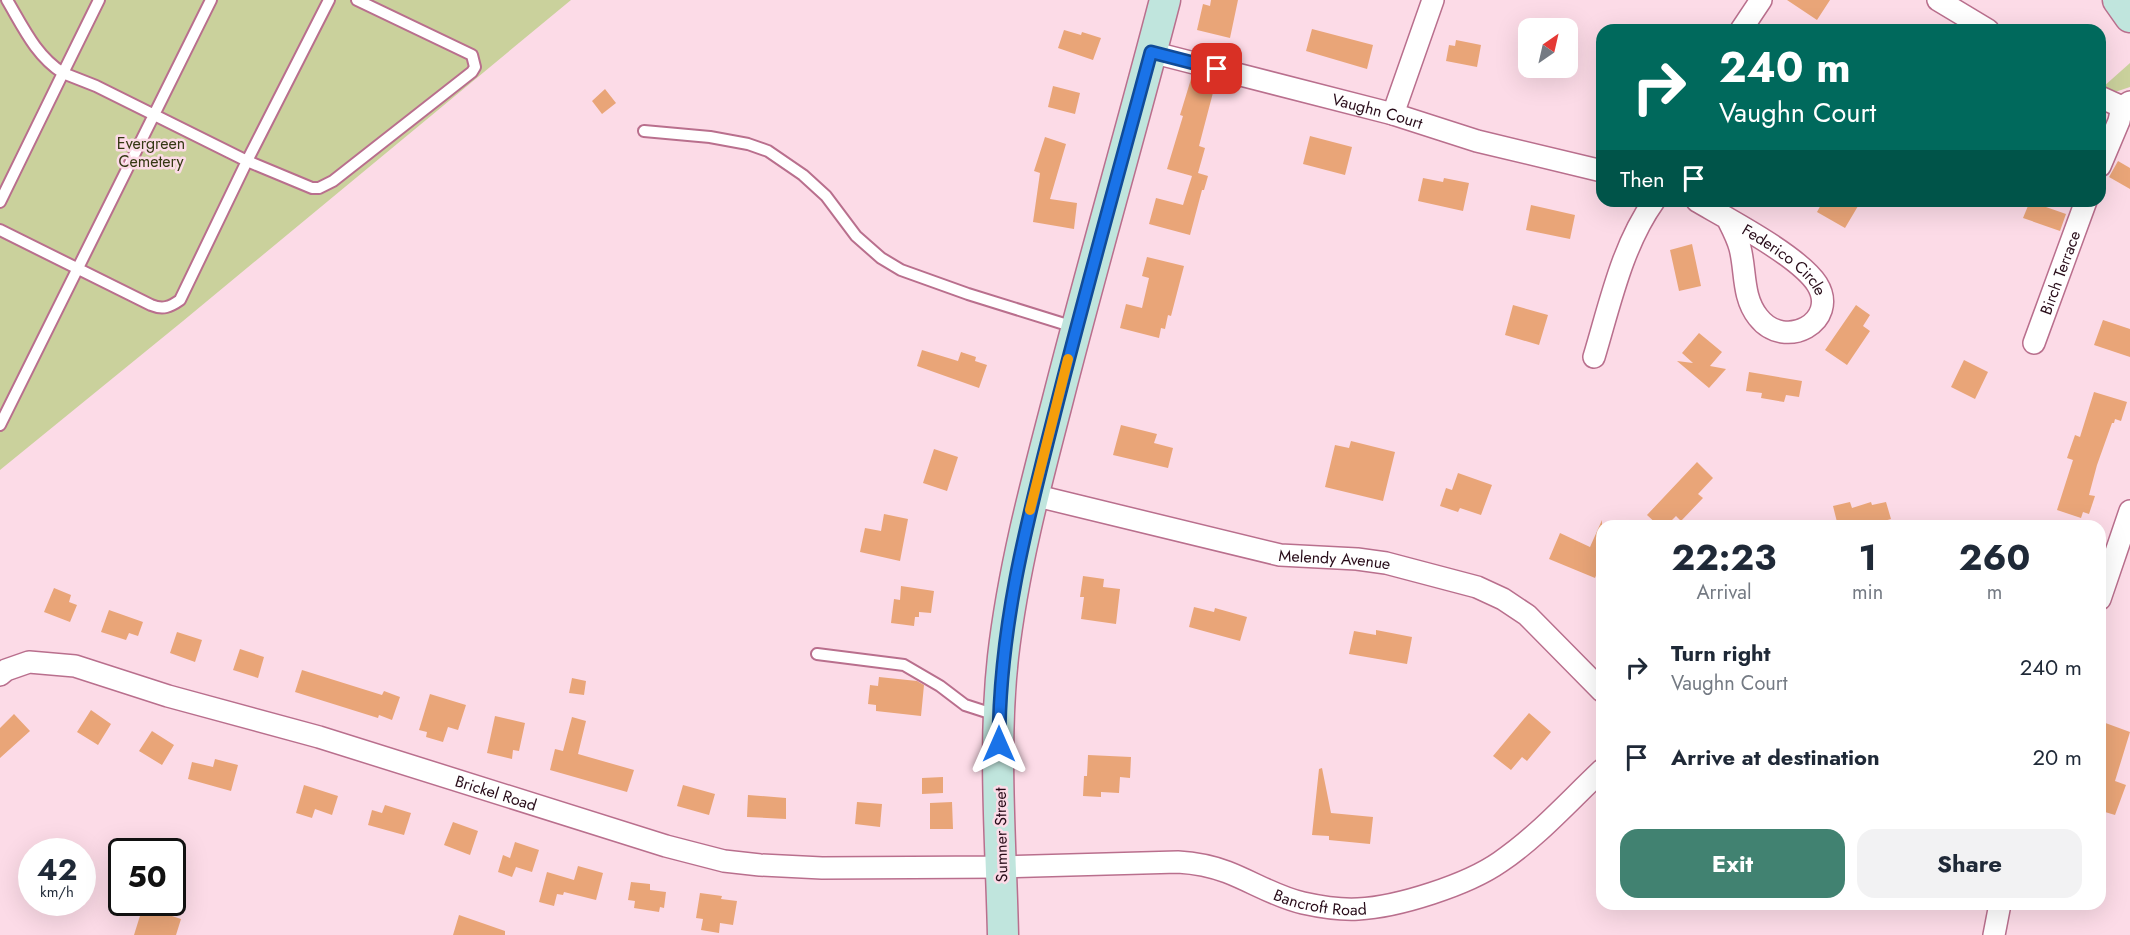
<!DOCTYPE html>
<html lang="en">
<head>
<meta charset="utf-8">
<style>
  :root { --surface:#fff; --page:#f2f2f3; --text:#1f2937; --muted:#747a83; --accent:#418271 }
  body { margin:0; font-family:Jost,sans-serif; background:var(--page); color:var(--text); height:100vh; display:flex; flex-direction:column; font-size:22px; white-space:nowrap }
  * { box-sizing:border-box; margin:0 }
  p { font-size:20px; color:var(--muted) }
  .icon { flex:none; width:33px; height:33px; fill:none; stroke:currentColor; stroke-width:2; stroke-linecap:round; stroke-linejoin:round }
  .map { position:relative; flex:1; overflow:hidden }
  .details { position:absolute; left:1596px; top:520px; width:510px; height:390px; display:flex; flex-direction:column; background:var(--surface); border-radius:18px; box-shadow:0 6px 24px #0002 }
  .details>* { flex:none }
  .top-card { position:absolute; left:1596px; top:24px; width:510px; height:183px; border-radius:18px; box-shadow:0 6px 24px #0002; background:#00695c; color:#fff; overflow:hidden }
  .needle { width:39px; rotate:34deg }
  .fabs { position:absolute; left:1518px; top:18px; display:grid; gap:12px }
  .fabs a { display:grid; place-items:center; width:60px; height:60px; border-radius:12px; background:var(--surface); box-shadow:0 6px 24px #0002; font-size:30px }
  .speed { position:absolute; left:18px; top:838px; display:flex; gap:12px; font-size:30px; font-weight:700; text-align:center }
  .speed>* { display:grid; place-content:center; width:78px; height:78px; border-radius:50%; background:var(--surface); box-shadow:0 6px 24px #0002; line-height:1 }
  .speed small { font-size:15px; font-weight:400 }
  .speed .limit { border:3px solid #111; border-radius:9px; background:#fff; color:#111 }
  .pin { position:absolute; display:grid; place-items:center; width:51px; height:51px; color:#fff; margin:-26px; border-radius:12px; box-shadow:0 3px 9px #0006 }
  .me { position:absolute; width:66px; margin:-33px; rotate:0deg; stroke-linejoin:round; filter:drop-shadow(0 0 4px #0008) }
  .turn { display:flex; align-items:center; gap:21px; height:126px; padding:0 24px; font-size:27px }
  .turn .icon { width:78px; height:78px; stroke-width:2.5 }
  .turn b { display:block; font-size:42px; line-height:51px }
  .then { display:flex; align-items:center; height:57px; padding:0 24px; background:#0003; gap:12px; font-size:22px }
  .eta { display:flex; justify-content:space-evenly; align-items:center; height:102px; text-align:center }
  .eta b { font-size:36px; font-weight:700; line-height:42px }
  .button { display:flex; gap:12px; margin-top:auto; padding:12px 24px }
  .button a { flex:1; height:69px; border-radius:18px; background:var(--accent); color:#fff; font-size:24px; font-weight:700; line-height:69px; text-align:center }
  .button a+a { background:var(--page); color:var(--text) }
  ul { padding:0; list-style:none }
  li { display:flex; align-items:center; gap:18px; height:90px; padding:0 24px }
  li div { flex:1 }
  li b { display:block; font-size:22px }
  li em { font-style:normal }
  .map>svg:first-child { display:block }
  .green { fill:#cad19c }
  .building { fill:#e9a578 }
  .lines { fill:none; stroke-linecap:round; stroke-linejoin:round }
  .lane-casing { stroke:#b96f8d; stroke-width:14 }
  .street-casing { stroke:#b96f8d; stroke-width:24 }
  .secondary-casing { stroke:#b96f8d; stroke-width:33 }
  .lane { stroke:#fff; stroke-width:10 }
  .street { stroke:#fff; stroke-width:21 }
  .secondary { stroke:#c0e5dd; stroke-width:30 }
  .route-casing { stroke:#114b97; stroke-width:15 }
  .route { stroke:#1a73e8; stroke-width:10 }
  .slow { stroke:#f59e0b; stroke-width:10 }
  .labels { text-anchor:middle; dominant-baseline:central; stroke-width:5; stroke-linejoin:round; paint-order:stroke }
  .street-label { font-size:16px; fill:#280c19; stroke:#fcdbe7 }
  .park-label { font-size:16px; fill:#353813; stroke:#fcdbe7 }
</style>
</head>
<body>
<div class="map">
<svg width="2130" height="935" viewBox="0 0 2130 935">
  <rect width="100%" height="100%" fill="#fcdbe7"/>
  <path class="green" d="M0,0H571L183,321L0,470Z
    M2130,63V87L2115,92L2103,87Z"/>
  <path class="building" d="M1211,0H1238L1230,38L1197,30L1203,4L1210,6Z
    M1787,0H1830L1817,20Z
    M1312,29L1373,45L1367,69L1306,51Z
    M1064,30L1081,35L1082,32L1101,38L1093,60L1058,48Z
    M1456,40L1481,45L1477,67L1446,61L1449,45L1455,46Z
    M1191,79L1215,85L1199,146L1205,148L1198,173L1208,176L1204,190H1202L1190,235L1149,224L1156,198L1183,205L1192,176L1167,169L1183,116L1180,115Z
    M1053,86L1080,93L1075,114L1048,107Z
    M605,89L616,103L602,114L592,101Z
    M1310,136L1352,147L1345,175L1303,164Z
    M1045,137L1066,144L1050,199L1077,203L1074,229L1033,222L1040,173L1034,171Z
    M2118,161L2130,168V189L2109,177Z
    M1423,178L1443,182L1444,178L1469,183L1463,211L1418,201Z
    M1823,201H1861L1845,228L1817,212Z
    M2030,201L2047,204L2046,207L2066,214L2060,231L2023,218Z
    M1531,205L1575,215L1570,239L1526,230Z
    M1692,244L1701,286L1679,291L1670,250Z
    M1147,257L1184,266L1171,316L1168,315L1165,329L1161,328L1159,338L1120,328L1126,304L1142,308L1149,278L1142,276Z
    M1513,305L1548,315L1539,345L1505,335Z
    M1856,305L1870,315L1863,326L1870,331L1847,365L1825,350Z
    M2103,320L2130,329V357L2094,345Z
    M1699,333L1722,352L1710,366L1726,369L1709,388L1677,361L1693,363L1682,353Z
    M922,350L958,361L961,352L976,357L975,361L987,365L979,388L917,366Z
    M1964,360L1988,372L1975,399L1951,387Z
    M1749,372L1802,381L1799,397L1786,395L1784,402L1761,398L1762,393L1746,391Z
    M2094,392L2127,402L2121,421L2115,419L2114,423H2112L2097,465L2089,495L2095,496L2089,514L2083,512L2081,518L2057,510L2073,460L2067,458L2075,435L2080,437Z
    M1121,425L1157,434L1154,443L1173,448L1168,468L1113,455Z
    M1351,441L1395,452L1383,501L1325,487L1335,445L1349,448Z
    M934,449L958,457L947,491L923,483Z
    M1697,462L1713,478L1698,494L1703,498L1681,521L1676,516L1666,526H1659L1647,515Z
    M1458,473L1492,485L1481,515L1460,508L1458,512L1440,506L1446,488L1452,490Z
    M1850,502L1852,508L1871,502L1872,505L1886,502L1891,519L1877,523L1878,526H1838L1833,506Z
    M884,514L908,519L900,561L860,552L865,528L881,531Z
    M1602,520V562L1595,578L1549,559L1560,533L1590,547Z
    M1083,576L1104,579L1103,587L1120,589L1116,624L1081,619L1084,597H1080Z
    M901,586L934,591L931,613L919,612V617H915L914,626L891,623L894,599L900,600Z
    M54,588L71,595L69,602L77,605L70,622L44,612Z
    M1194,607L1214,612L1215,608L1247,617L1240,641L1189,627Z
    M109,610L143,622L138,636L129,633L126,640L101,632Z
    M1376,630L1412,637L1407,664L1349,654L1354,631L1376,635Z
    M177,632L202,640L195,662L170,653Z
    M240,649L264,657L258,678L233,670Z
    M302,670L382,695L384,691L400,697L392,720L379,715L378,718L295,692Z
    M879,677L917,681L924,685L921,716L876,711V705L868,704L870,685L878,686Z
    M572,678L586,681L584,695L569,693Z
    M430,694L466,705L458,730L448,727L443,742L426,737L427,732L419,730Z
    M91,710L111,724L98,745L77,732Z
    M1529,713L1551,732L1527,761L1522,757L1511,770L1493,756Z
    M14,714L30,731L0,758V728Z
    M495,716L525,723L519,751L513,750L512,759L487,753Z
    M572,717L586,721L578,754L634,770L627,792L550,770L555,749L563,751Z
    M2100,721L2130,732L2115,781L2126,785L2115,815L2105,812L2103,817L2100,816Z
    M152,731L174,745L162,765L139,751Z
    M1088,755L1131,757L1130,778L1120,777L1119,793L1101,792V797L1083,796L1084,776H1087Z
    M215,759L238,765L231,791L188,779L192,762L213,767Z
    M1322,768L1331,813L1373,817L1370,844L1329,840V836L1312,835L1319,769Z
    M943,777V793L922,794V778Z
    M304,785L338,796L332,815L315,809L312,818L296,813Z
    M683,785L715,794L709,815L677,806Z
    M748,795L786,798V819L747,817Z
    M857,802L882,804L880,827L855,824Z
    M952,802L953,829H930V803Z
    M385,805L411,813L404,835L368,825L372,810L382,813Z
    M453,822L478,831L470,855L444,845Z
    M515,842L539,850L532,872L516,867L512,877L498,872L503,855L510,858Z
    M578,866L603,873L596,900L564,892L563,895L557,894L554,906L539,902L547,872L574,880Z
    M631,882L650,884V890L666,892L664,908L660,907L659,912L634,908L635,901L628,900Z
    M700,893L722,896L721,899L737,901L733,925L720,923L719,933L701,930L703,919L696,918Z
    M144,903H163L160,912L181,919L176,935H134Z
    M459,915L505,931V935H453Z"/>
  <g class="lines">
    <g class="lane-casing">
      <path id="lane" d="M7,0C23,27 36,56 63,73L99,0
        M329,0L247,161L312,188H319L333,181L472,72L475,67L472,55L357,0
        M644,131L710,137L748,144L768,151L803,175L826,196L856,236L881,258L901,270L968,294L1074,327
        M0,202L63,73L96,86L247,161L180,300C170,307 163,310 151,305L0,230
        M0,425L211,0
        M817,654L904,665L940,686L965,705L996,715"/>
    </g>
    <g class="street-casing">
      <g id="street">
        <path d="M1938,0L1988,30"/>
        <path d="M1741,30L1761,0"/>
        <path id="s1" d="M1151,52L1393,114L1477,141L1602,171"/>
        <path d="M2100,97L2122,107L2130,102"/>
        <path d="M1393,114L1433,0"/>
        <path d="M2100,166L2119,121L2122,107"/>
        <path id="s2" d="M1697,201C1728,219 1799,256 1817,284C1840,321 1785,352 1758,317C1742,297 1746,271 1740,248C1737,237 1732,228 1727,218"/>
        <path id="s3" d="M2034,343L2086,201"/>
        <path d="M1594,357C1610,304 1622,246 1654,201"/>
        <path id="s4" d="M1033,495L1280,555L1357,559L1386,563L1477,587L1503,599L1527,615L1602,691"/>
        <path d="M2100,599L2130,511"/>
        <path id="s5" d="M0,675L6,670L29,662L75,666L168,696L319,737L666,846L724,861L760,865L822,868L1001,867L1178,862C1195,863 1211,866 1227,872C1253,882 1276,897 1303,903C1321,907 1339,910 1358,909C1398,907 1467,885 1500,862C1537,837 1569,801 1602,770"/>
        <path d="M1994,935L2000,904"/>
      </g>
    </g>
    <g class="secondary-casing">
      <path id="secondary" d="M2118,0L2130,17
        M1003,935C1001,844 993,747 1003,657C1013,570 1035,487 1057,403C1091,269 1130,135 1165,0"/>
    </g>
    <use href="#lane" class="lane"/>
    <use href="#street" class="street"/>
    <use href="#secondary" class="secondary"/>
  </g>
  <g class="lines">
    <g class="route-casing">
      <path id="route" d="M999,744C999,627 1027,521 1056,408C1086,289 1119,171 1151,52L1217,69"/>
    </g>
    <use href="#route" class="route"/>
    <path class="slow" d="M1030,510L1068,359"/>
  </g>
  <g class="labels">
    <g class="street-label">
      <text stroke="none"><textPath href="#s1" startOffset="234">Vaughn Court</textPath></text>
      <text stroke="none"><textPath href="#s2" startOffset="106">Federico Circle</textPath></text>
      <text stroke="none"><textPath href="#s3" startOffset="75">Birch Terrace</textPath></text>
      <text stroke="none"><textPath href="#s4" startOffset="309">Melendy Avenue</textPath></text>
      <text stroke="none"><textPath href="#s5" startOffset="518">Brickel Road</textPath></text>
      <text transform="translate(1001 835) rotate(-91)">Sumner Street</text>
      <text stroke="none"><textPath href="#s5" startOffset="1360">Bancroft Road</textPath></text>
    </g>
    <g class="park-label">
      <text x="151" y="143">Evergreen<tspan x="151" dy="18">Cemetery</tspan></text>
    </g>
  </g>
</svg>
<div class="fabs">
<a><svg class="needle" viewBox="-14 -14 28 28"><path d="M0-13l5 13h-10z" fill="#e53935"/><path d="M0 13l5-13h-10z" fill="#747a83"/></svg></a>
</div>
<div class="speed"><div>42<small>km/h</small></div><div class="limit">50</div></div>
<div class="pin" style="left:1217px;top:69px;background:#d93025"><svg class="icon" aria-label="arrive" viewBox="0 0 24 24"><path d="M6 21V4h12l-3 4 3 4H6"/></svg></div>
<svg class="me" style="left:999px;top:744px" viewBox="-20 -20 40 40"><path d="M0-17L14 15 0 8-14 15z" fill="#1a73e8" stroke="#fff" stroke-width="4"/></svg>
<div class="top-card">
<div class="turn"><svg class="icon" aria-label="right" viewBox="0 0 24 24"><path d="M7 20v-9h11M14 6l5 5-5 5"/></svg><div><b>240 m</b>Vaughn Court</div></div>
<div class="then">Then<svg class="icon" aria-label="arrive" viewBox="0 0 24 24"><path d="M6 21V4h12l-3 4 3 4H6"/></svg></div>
</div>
<section class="details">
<div class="eta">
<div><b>22:23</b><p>Arrival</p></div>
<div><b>1</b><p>min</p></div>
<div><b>260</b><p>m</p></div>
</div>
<ul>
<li><svg class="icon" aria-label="right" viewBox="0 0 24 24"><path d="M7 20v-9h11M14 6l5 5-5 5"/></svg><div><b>Turn right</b><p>Vaughn Court</p></div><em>240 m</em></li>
<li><svg class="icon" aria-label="arrive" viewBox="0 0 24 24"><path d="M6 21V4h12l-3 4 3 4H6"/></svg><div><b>Arrive at destination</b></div><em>20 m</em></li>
</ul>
<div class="button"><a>Exit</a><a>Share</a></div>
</section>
</div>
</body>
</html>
